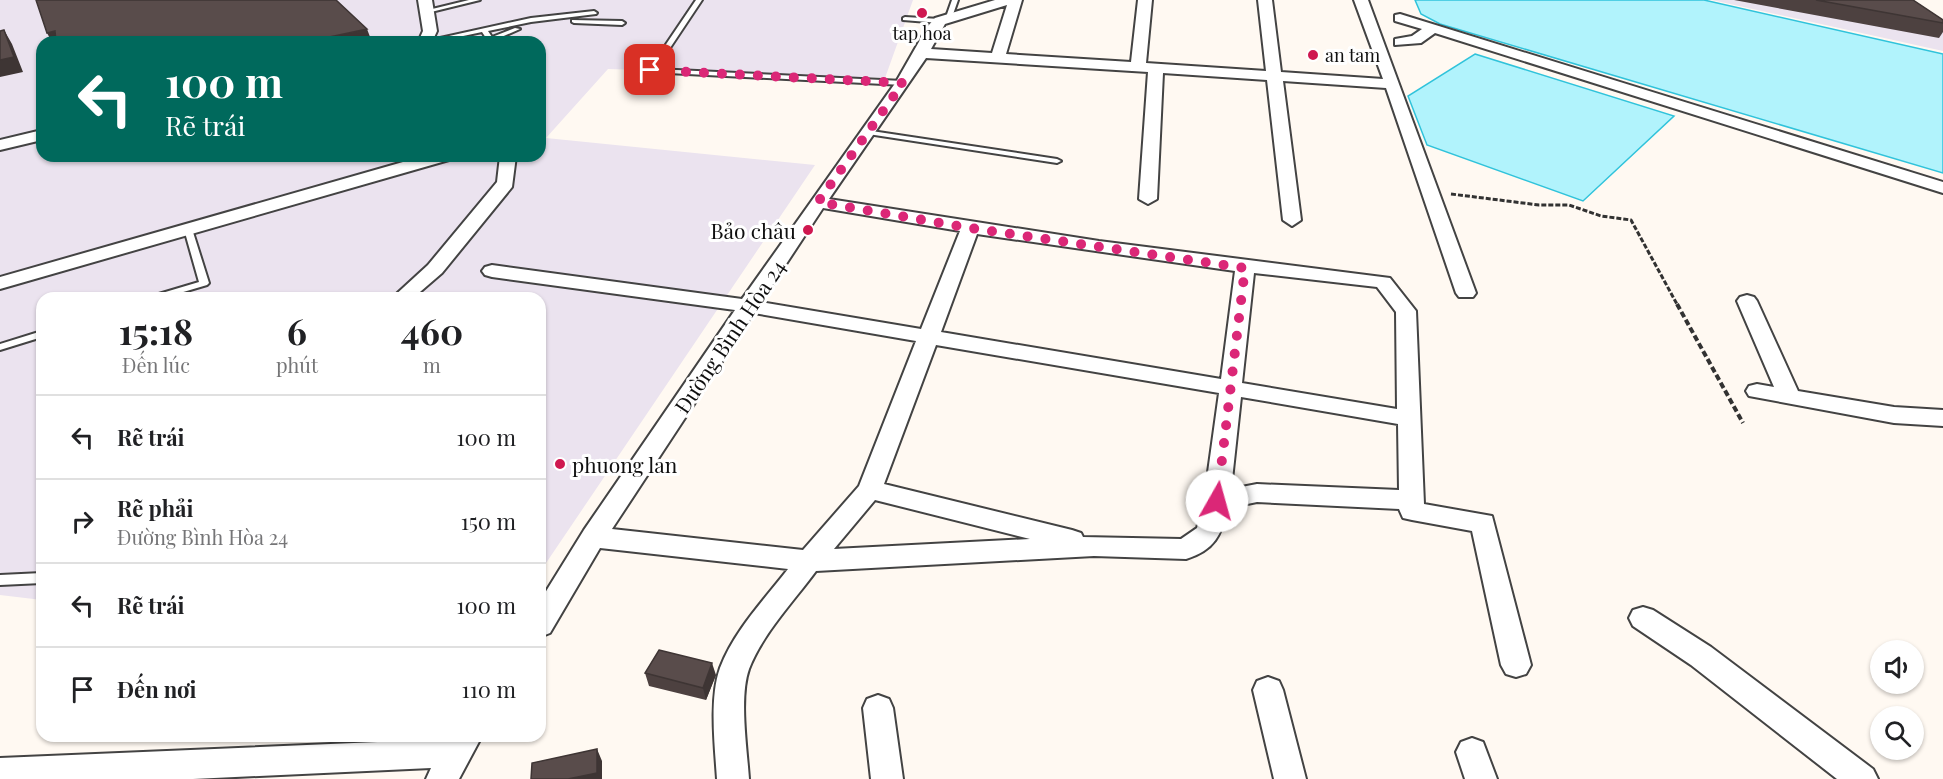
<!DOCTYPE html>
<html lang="vi">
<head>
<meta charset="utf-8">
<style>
  :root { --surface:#fff; --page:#f6f6f6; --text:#202124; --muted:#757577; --line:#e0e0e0 }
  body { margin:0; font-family:"Playfair Display",serif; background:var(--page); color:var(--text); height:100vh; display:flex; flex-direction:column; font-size:22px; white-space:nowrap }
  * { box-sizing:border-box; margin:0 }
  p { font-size:20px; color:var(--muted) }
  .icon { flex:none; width:33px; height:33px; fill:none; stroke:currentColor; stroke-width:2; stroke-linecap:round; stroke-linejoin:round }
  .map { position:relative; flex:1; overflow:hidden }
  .side { position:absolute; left:36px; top:292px; width:510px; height:450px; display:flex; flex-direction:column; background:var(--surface); border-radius:18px; box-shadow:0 2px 4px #0004 }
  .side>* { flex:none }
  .banner { position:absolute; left:36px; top:36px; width:510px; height:126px; border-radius:18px; box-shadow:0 2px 4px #0004; background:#00695c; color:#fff; overflow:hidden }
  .buttons { position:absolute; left:1870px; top:640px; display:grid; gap:12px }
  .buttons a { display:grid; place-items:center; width:54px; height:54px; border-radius:50%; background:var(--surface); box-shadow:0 2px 4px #0004; font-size:30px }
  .pin { position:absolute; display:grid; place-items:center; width:51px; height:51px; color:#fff; margin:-26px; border-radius:12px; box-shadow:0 3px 9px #0006 }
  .me { position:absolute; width:66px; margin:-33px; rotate:7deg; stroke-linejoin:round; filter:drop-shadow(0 0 4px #0008) }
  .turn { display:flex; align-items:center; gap:21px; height:126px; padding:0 30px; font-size:27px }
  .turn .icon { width:78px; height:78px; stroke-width:2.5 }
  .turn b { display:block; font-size:42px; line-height:51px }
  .eta { display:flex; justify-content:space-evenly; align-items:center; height:102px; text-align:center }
  .eta b { font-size:36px; font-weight:700; line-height:42px }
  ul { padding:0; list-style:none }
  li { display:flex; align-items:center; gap:18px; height:84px; padding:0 30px; border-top:2px solid var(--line) }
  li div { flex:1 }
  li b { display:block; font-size:22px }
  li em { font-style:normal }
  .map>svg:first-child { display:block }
  .industrial { fill:#ebe3ef; fill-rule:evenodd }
  .water { fill:#b1f3fc; stroke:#30c3db; stroke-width:1.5 }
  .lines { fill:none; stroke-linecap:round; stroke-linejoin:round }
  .service-casing { stroke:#434343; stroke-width:4 }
  .minor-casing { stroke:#434343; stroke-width:4 }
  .path-far1 { stroke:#323232; stroke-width:3; stroke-dasharray:5 2; stroke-linecap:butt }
  .path { stroke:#323232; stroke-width:4; stroke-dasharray:6 3; stroke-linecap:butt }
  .service { fill:#fff; fill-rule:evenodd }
  .minor { fill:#fff; fill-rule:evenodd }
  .wall { fill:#4d4140 }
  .shaded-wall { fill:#3e3534 }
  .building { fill:#594c4b; stroke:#3e3534; stroke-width:1.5 }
  .route { stroke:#db2777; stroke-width:10; stroke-dasharray:0 18 }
  .poi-dot { fill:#cf1850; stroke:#fff; stroke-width:2 }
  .labels { text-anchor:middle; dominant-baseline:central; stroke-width:6; stroke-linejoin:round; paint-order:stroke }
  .far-poi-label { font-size:18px; fill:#101010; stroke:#fff }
  .poi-label { font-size:21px; fill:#101010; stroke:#fff; text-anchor:end }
  .street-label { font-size:21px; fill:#101010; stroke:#fff }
</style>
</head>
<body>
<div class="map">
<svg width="1943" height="779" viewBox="0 0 1943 779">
  <rect width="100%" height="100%" fill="#fff9f2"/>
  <path class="industrial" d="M0,0H913L885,78L608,69L546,138L815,165L540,572V298H42V600L0,595ZM42,42H540V156H42Z
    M1712,0H1895L1943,24V51Z"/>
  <path class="water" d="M1415,0H1704L1943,54V173L1440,24L1421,14Z
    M1475,54L1674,116L1583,201L1427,145L1408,96Z"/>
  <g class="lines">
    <g class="service-casing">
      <path id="service" d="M469,0H480L427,13L424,11Z
        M696,0H702L656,69L903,81L907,83L903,85L649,72L648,71Z
        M952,0H958L951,20L948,22L945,20Z
        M594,11L597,13L596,14L531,22L488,31L492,37L515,28L520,29L490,42L488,41L482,32L435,42H422L531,18Z
        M905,17L940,19L943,21L940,23L903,20V18Z
        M572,20L622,21L625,23L622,25L574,23L572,22Z
        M865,130L1057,159L1061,161L1057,163L868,134L864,132Z
        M188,226L192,229L209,283L207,285L163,298H151L152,296L199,282L184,229Z
        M42,331V337L0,350V344Z
        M42,573V583L0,585V575Z"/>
    </g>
    <g class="minor-casing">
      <path id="minor" d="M418,0H432L437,31L432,42H418L423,31Z
        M995,0H1022L1006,54L1131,62L1138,0H1152L1146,63L1266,71L1258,0H1272L1281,72L1383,79L1354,0H1368L1476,293L1473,297H1459L1456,293L1386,88L1283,81L1301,220L1292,226L1283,220L1267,80L1163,73L1157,199L1148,204L1139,199L1148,72L926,58L829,199L1099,241L1390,278L1416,311L1424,504L1492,516L1531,665L1526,674L1516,677L1506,674L1501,665L1472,531L1412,520L1403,518L1399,509L1257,502L1228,508C1221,535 1215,550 1186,559L1094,556L816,571C794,601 763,633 749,669C739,697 747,749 749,779H717C715,748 709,698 720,668C734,631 764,600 788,569L600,548L550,633L540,637V601L584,530L735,310L492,277L485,275L482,271L485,267L492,265L742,299L896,82L928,26L935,18ZM1007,5L992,53L931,49L945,24ZM823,208L960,231L921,329L761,302ZM977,234L1235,271L1221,379L941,332ZM1254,273L1377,287L1396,312L1397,409L1242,383ZM754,313L916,341L859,486L803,550L612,529ZM936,345L1219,393L1204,501L1197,528L1181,539L1083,537L1081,533L1072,530L884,484ZM1241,397L1398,424L1399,490L1257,484L1231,489ZM875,500L1030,539L834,549Z
        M1400,14L1943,182V193L1435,33L1421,43L1395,45V39L1412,36L1422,29L1395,21V15Z
        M42,130V140L0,150V140Z
        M424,156H451L449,160L0,289V277Z
        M500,156H516L512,187L442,273L413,298H392L428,265L497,182Z
        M1747,295L1754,297L1757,301L1798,391L1894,407L1943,410V426L1894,423L1749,396L1746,391L1749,386L1757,384L1774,387L1737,301L1740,297Z
        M1643,607L1653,610L1711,647L1873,769L1878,779H1837L1691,665L1633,626L1629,618L1633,610Z
        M1268,677L1279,681L1283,690L1306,779H1274L1253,690L1257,681Z
        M878,695L889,699L893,708L903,779H871L863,708L867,699Z
        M450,736H482L459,779H426L431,768L193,779H0V758L448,739Z
        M1472,738L1483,742L1497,779H1465L1456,752L1461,742Z"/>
    </g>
    <path class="path-far1" d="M1451,194L1539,205H1569L1601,216L1631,220L1678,306"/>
    <path class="path" d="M1677,304L1743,423"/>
    <use href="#service" class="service"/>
    <use href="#minor" class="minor"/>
  </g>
  <path class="wall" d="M1734,0H1913L1943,20V32L1939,38Z
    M645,673L716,675L706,700L649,686Z"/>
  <path class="shaded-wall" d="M367,29L372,42H306Z
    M4,30L12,44L23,72L0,77V60Z
    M55,31L61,42H52L47,33Z
    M712,663L716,675L706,700L703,688Z
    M597,749L602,761V779H568Z"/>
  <path class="building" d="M36,0H336L367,29L306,42H56L55,31L47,33Z
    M1816,0H1913L1943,20V23Z
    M4,30L14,57L0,60V31Z
    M659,650L712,663L703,688L645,673Z
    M597,749V773L568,779H531L532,763Z"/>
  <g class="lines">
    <path class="route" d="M650,70L903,83L818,202L970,228L1245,268L1217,501"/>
  </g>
  <g class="poi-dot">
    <circle cx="922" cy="13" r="6"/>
    <circle cx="1313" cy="55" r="6"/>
    <circle cx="808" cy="230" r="6"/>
    <circle cx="560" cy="464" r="6"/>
  </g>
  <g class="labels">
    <g class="far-poi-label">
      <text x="922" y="33">tap hoa</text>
      <text x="1325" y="55" text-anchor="start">an tam</text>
    </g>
    <g class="poi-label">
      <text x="796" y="230">Bảo châu</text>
      <text x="572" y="464" text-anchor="start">phuong lan</text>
    </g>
    <g class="street-label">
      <text transform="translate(729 336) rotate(-56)">Đường Bình Hòa 24</text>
    </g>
  </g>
</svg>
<div class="buttons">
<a><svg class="icon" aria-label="sound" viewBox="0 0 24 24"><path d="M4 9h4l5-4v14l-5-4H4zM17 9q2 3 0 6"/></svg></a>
<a><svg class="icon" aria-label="search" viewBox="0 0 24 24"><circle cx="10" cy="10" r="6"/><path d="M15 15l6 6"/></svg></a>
</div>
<div class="pin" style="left:650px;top:70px;background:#d93025"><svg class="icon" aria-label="arrive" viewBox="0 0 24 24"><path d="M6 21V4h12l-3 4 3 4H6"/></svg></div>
<svg class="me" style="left:1217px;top:501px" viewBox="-20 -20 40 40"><circle r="19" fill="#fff"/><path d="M0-13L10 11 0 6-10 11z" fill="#db2777"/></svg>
<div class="banner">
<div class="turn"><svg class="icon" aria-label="left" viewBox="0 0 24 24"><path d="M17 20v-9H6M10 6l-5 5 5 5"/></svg><div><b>100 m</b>Rẽ trái</div></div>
</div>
<section class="side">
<div class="eta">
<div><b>15:18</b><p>Đến lúc</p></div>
<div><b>6</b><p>phút</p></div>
<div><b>460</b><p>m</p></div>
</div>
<ul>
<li><svg class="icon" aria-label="left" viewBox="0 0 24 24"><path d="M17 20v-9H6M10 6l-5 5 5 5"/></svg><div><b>Rẽ trái</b></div><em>100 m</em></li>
<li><svg class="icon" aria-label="right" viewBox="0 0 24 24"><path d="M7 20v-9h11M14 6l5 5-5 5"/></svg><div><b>Rẽ phải</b><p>Đường Bình Hòa 24</p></div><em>150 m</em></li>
<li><svg class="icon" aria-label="left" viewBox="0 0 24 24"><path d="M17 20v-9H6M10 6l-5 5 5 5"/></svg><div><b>Rẽ trái</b></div><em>100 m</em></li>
<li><svg class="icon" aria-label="arrive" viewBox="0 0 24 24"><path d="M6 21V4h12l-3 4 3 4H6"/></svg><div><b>Đến nơi</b></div><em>110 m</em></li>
</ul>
</section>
</div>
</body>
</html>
